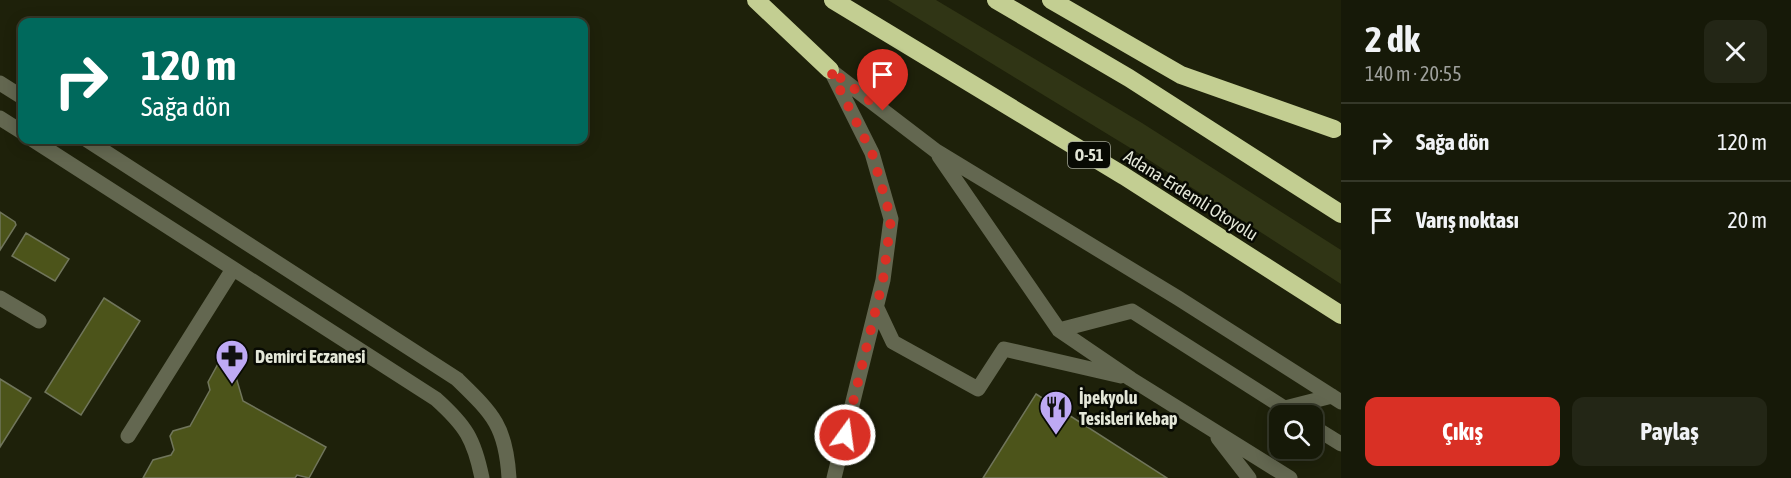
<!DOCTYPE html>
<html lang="tr">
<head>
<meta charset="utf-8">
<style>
  :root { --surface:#161908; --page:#232616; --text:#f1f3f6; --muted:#9ea09c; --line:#353829; --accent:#d93025 }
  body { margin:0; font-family:"Asap Condensed",sans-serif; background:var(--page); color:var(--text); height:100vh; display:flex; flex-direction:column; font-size:22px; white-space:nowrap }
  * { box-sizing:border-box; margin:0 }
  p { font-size:20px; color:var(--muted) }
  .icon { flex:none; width:33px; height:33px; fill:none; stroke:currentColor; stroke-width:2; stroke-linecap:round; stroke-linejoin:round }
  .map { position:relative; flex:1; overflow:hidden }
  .details { display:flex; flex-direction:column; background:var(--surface); width:450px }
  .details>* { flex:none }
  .guide { position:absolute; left:18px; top:18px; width:570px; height:126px; border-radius:12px; box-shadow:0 3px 15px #0003,0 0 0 2px var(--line); background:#00695c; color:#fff; overflow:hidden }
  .buttons { position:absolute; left:1269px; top:405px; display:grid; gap:12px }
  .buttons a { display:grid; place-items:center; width:54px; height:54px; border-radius:12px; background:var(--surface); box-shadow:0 3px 15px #0003,0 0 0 2px var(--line); font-size:30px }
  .pin { position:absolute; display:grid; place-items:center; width:51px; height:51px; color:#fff; margin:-62px -26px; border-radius:50% 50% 50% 0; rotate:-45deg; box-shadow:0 0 6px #0007 }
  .pin .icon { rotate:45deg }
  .me { position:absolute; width:66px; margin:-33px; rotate:14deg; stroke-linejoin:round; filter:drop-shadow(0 0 4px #0008) }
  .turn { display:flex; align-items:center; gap:21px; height:126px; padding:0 24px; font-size:27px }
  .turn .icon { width:78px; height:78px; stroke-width:2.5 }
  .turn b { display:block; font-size:42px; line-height:51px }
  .round { display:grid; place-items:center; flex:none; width:63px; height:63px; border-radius:12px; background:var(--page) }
  .head { display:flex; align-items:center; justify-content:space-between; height:102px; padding:0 24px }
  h1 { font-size:36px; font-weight:700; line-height:45px }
  .primary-button { display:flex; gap:12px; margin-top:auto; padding:12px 24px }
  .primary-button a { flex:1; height:69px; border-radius:12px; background:var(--accent); color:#fff; font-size:24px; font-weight:700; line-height:69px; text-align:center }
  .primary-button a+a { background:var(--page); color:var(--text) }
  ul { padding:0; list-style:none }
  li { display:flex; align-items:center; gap:18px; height:78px; padding:0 24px; border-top:2px solid var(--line) }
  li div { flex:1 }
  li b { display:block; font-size:22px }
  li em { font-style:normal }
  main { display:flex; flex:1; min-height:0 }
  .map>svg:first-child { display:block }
  .green { fill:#303515 }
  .building { fill:#4c541a; stroke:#70755b; stroke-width:1.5 }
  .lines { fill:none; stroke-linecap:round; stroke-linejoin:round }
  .minor { stroke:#636750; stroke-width:15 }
  .highway { stroke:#c3ce92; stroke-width:18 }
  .route { stroke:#d93025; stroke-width:10; stroke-dasharray:0 18 }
  .labels { text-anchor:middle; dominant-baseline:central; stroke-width:5; stroke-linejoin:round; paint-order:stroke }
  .shield { fill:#080a03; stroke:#a2a598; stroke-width:1.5 }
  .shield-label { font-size:16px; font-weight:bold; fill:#e4e7d8 }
  .street-label { font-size:18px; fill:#e4e7d8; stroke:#080a03 }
  .poi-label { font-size:18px; font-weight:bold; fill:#e4e7d8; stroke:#080a03; text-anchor:start }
</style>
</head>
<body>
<main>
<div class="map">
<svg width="1341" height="478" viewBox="0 0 1341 478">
  <rect width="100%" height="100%" fill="#1e210a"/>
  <path class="green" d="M888,0H936L1142,123L1341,250V284L1132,149Z"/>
  <path class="building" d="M0,212L15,222L16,225L0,250Z
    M26,233L69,259L55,281L12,256Z
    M104,298L140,321L81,415L45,392Z
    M231,360L243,401L326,447L309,478L297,475L295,478H143L153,460L171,455L174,450L170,436L173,431L190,426L210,390L208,382L218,364Z
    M0,379L31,398L0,447Z
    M1036,394L1167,478H983Z"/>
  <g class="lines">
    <path class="minor" d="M830,70L936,151L1178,298L1341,402
      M833,75L872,153L891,219L883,280L834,478
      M0,83L22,97
      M0,118L22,132
      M33,140L436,399C466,426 474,439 482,478
      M87,140L457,379C493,414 506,426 509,478
      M939,156L1059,330L1131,379L1290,478
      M0,298L39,321
      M877,308L893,342L978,389L1004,349L1121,376
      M1059,330L1132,311L1297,416
      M1285,408L1332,396
      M1312,426L1341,444
      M128,436L233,269
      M1218,438L1249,478"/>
    <path class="highway" d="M756,0L830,70
      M833,0L1124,176L1341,315
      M996,0L1129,78L1341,214
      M1051,0L1181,75L1334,129"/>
  </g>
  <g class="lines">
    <path class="route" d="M845,435L883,280L891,219L872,153L830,70L883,111"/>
  </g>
  <defs>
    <g id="pharmacy-pin" transform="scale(1.725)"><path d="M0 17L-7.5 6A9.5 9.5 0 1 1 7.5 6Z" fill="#bea9f4" stroke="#080a03"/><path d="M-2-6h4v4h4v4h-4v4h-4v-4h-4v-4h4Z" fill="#111"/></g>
    <g id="restaurant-pin" transform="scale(1.725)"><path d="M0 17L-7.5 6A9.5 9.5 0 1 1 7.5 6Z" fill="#bea9f4" stroke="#080a03"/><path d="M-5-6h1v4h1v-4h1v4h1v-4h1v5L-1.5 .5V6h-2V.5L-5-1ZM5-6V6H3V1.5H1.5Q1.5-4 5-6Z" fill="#111"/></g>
  </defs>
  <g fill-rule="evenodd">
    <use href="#pharmacy-pin" x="232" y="356"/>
    <use href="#restaurant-pin" x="1056" y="407"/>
  </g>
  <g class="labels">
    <rect class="shield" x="1068" y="142" width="42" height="26" rx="4.5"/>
    <g class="shield-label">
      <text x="1089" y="155">O-51</text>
    </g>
    <g class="street-label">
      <text transform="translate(1191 195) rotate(32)">Adana-Erdemli Otoyolu</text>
    </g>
    <g class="poi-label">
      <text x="255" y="356">Demirci Eczanesi</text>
      <text x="1079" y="397">İpekyolu<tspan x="1079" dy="21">Tesisleri Kebap</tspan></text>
    </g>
  </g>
</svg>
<div class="buttons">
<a><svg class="icon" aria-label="search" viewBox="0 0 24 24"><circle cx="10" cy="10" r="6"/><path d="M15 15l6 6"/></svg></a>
</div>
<div class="pin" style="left:883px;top:111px;background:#d93025"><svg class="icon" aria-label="arrive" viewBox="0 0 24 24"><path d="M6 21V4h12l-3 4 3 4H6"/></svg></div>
<svg class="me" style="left:845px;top:435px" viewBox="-20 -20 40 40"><circle r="17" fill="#d93025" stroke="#fff" stroke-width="3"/><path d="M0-11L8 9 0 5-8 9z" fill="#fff"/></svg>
<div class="guide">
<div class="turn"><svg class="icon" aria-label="right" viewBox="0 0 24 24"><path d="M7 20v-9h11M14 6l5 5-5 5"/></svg><div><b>120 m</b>Sağa dön</div></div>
</div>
</div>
<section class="details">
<div class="head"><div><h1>2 dk</h1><p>140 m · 20:55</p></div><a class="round"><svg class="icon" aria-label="close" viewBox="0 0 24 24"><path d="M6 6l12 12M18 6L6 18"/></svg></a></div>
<ul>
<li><svg class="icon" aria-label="right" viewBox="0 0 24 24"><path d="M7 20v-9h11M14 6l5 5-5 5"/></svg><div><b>Sağa dön</b></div><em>120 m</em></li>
<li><svg class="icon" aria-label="arrive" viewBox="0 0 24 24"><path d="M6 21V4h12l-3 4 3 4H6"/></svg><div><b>Varış noktası</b></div><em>20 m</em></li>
</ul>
<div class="primary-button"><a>Çıkış</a><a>Paylaş</a></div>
</section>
</main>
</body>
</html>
